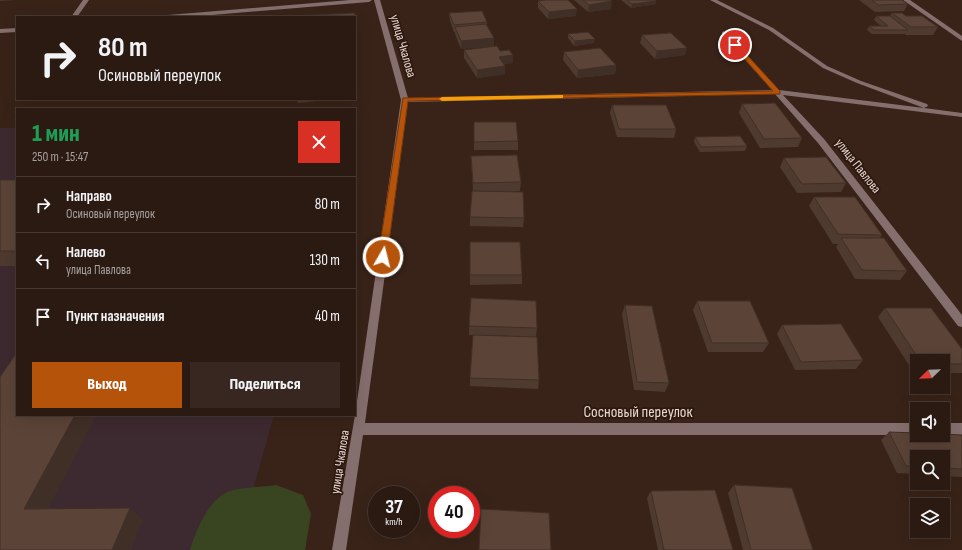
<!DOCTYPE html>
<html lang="ru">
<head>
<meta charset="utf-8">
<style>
  :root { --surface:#2b1a12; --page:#372720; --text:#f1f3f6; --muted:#a6a19f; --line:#473832; --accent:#b45309 }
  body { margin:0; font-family:"Sofia Sans Condensed",sans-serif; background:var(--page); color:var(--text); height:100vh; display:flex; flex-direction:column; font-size:15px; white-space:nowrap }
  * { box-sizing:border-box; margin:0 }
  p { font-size:13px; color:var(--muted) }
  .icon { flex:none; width:22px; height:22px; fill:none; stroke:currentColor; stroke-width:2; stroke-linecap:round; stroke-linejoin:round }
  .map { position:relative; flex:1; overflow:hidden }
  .panel { position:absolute; left:16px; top:108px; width:340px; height:308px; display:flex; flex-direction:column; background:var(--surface); border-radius:0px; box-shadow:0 4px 16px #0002,0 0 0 1px var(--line) }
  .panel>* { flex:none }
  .hud { position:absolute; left:16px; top:16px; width:340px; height:84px; border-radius:0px; box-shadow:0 4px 16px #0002,0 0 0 1px var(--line); background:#2b1a12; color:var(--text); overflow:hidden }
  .needle { width:26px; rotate:247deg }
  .controls { position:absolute; left:910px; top:354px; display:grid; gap:8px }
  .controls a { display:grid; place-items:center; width:40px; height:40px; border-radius:0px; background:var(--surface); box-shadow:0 4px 16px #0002,0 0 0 1px var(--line); font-size:20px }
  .speed { position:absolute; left:368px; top:486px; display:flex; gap:8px; font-size:20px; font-weight:700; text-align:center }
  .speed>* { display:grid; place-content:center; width:52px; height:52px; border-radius:50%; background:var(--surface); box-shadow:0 4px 16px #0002,0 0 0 1px var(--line); line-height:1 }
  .speed small { font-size:10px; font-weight:400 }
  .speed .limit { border:6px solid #d22; background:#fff; color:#111 }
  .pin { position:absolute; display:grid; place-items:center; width:34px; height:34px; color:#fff; margin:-17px; border:2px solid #fff; border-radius:50%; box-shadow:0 1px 4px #0007 }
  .me { position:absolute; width:44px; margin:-22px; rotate:8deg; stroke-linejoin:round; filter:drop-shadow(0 0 3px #0008) }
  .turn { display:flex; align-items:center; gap:14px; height:84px; padding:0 16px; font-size:18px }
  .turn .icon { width:52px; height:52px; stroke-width:2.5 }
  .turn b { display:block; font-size:28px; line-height:34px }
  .round { display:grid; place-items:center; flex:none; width:42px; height:42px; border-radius:0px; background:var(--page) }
  .overview { display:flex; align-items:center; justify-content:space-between; height:68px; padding:0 16px }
  h1 { font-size:24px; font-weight:800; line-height:30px; color:#1e9e55 }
  .action { display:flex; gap:8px; margin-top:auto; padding:8px 16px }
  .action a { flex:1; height:46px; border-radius:0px; background:var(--accent); color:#fff; font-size:16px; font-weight:800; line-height:46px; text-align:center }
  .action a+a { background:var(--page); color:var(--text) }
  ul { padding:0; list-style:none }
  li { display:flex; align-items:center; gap:12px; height:56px; padding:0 16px; border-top:1px solid var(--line) }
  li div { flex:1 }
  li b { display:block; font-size:15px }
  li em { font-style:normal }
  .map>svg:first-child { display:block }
  .industrial { fill:#3d2a30 }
  .green { fill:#394520 }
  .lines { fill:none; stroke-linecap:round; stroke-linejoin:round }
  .minor { fill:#856f6e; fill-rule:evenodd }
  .wall { fill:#4e3a2f }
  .shaded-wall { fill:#402f26 }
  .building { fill:#5b4337; stroke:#402f26 }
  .route { fill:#b45309; stroke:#753606 }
  .slow { fill:#f59e0b }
  .labels { text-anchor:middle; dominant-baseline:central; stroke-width:3.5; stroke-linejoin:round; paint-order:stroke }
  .street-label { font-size:13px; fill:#e7d7d1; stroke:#2e190f }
  .near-street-label { font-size:16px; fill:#e7d7d1; stroke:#2e190f }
</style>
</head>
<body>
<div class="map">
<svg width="962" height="550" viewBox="0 0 962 550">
  <rect width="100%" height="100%" fill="#392318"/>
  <path class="industrial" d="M0,128H17V415H274L236,550H0Z"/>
  <path class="green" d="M276,485L303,495L311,514L305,550H190C196,530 209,498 230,491C242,487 264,487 276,485Z"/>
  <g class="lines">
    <path class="minor" d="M83,0H89L77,17H71Z
      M350,0H372L369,2L188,17H165L168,15Z
      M374,0H380L408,98L772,90L722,34V32L724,31L779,90L924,108L857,83L823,68L769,30L710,0H717L773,28L827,66L861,81L927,104L928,106L924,108L962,113V117L783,95L824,139L962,315V327L958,326L818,143L775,94L408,102L365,423H917V435H363L346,550H332L355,415L401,100Z
      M903,0H910L962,36V41Z
      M17,28V32L0,33V29Z
      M943,423H962V435H943Z"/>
  </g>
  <path class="wall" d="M0,0H15L0,1Z
    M574,0H610L611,9L588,12Z
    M621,0H655L656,1V4L631,8Z
    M859,0H902L908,4L904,11L875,12Z
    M538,1L576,16L548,19L538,8Z
    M449,13L487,22V26L494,46L500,51L513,55V63L504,64L505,74L477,78L464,58V50L493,46L461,49L455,34V32H454L450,21Z
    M892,13L906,16L938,27L933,35H906L905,34H872L867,30L869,26H881L874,20L876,16H890Z
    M568,34L594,43L574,46L568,38Z
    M642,35L687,48L685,55L655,59L640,43Z
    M564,52L616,65L615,74L577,78L563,60Z
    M297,99H335L298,103Z
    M742,104L802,138L798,147L760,148L739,113Z
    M612,105L676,129L674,138L617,137L610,113Z
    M474,122L518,141V150H474Z
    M695,137L747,146L745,151L700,152L694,142Z
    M471,156L521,182L520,191L495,192L524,218L523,227L470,226V217L473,191Z
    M784,158L846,183L841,192L797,193L780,167Z
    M0,180H17V266H0Z
    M814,197L882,235L880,238L907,271L900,280L855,279L836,247L838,244H833L809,206Z
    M470,242L522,275V284L470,285Z
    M697,301L769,343L763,352H708L693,310Z
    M625,305L669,383L665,392L634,390L622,314Z
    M885,308L962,349V373H943V361H917V373H914L878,317Z
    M782,325L863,360L856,369L795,370L777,334Z
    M469,326L537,328L536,337L481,335L539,380L538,389L470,386V378L473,335H469Z
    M889,432L962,435V477L943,476V457H917V474L897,473L881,440Z
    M734,485L813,550H743L728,493Z
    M651,491L733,550H658L647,498Z"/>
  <path class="shaded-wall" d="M612,1L611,9L588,12L589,5Z
    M656,1V4L631,8L632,4Z
    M577,9L576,16L548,19L549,12Z
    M355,13L356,21L355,28V17H354Z
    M494,38V46L461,49V41Z
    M595,39L594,43L574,46L575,41Z
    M687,48L685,55L655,59L657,51Z
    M513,55V63L498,65L499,57Z
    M616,65L615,74L577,78L578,70Z
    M505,66V74L477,78V70Z
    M75,415H96L42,521L24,509Z
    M130,508L143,520L131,550H112Z"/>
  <path class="building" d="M546,0H568L577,9L549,12L538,1Z
    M583,0H610L612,1L589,5Z
    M627,0H655L656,1L632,4Z
    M872,0H902L908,4L878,5Z
    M482,11L487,22L454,25L449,13Z
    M355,13L354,17H269Z
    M892,13H902L906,16H922L938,27H911Z
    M876,16H890L908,30H874L869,26H888Z
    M486,24L494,38L461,41L455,27Z
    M588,32L595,39L575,41L568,34Z
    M671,33L687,48L657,51L642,35Z
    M497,46L500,51L509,50L513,55L499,57L505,66L477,70L464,50Z
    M600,48L616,65L578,70L564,52Z
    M775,103L802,138L764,139L742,104Z
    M612,105H666L676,129H619Z
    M474,122H516L518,141L474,142Z
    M740,136L747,146L701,147L695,137Z
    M517,155L521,182L473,183L471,156Z
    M826,157L846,183L802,184L784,158Z
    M0,180H17V251H0Z
    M472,191L523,192L524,218L470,217Z
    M814,197H855L882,235L838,234Z
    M841,238H884L907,271L862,270Z
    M470,242H520L522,275H470Z
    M471,298L536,301L537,328L469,326Z
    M697,301H750L769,343H712Z
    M625,305L652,306L669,383L637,382Z
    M885,308H931L962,349V364H943V361H920Z
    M841,324L863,360L801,362L782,325Z
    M473,335L537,337L539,380L470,378Z
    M17,352V415H75L24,509L130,508L112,550H0V377Z
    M889,432L917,433V435H943V434L962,435V469L943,468V457H917V466H906Z
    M734,485L792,488L813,550H751Z
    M715,490L733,550H664L651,491Z
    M481,509L549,513L551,550H479Z"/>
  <path class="route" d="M733,44H737L780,91V94L408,101L387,257L383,260L380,259L378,257L403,98L773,91L733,46Z"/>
  <path class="slow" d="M561,95H563V98L442,101L439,99L442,97Z"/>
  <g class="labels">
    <g class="street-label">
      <text transform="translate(403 46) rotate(74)">улица Чкалова</text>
      <text transform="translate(858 166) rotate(52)">улица Павлова</text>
      <text transform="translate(340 462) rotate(-81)">улица Чкалова</text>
    </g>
    <g class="near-street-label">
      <text x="638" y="412">Сосновый переулок</text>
    </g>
  </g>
</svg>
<div class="controls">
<a><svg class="needle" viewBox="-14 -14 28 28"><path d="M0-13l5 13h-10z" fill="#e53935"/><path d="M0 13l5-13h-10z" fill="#a6a19f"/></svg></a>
<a><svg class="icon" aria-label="sound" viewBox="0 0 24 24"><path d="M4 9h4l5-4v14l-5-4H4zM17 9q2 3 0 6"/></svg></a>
<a><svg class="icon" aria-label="search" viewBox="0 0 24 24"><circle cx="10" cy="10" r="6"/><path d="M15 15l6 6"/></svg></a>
<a><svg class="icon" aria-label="layers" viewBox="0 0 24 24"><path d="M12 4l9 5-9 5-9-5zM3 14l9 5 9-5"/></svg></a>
</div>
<div class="speed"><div>37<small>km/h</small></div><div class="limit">40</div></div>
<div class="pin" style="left:735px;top:45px;background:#d93025"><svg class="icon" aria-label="arrive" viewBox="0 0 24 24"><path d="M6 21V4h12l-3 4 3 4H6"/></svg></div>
<svg class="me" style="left:383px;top:257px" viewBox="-20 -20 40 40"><circle r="17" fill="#b45309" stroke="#fff" stroke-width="3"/><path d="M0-11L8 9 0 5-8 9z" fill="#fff"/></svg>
<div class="hud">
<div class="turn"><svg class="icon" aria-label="right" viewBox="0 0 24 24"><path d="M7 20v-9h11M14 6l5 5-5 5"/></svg><div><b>80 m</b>Осиновый переулок</div></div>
</div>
<section class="panel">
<div class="overview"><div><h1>1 мин</h1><p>250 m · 15:47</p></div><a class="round" style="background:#d93025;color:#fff"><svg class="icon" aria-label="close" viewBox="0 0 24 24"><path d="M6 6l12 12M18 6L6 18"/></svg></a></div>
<ul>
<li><svg class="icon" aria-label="right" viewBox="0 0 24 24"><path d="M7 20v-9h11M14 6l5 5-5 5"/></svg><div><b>Направо</b><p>Осиновый переулок</p></div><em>80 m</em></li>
<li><svg class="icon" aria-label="left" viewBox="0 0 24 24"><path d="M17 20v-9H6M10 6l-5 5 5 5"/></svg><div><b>Налево</b><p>улица Павлова</p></div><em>130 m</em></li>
<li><svg class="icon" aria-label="arrive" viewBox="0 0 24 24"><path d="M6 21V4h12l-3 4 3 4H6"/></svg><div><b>Пункт назначения</b></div><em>40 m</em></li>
</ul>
<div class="action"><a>Выход</a><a>Поделиться</a></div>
</section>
</div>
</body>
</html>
